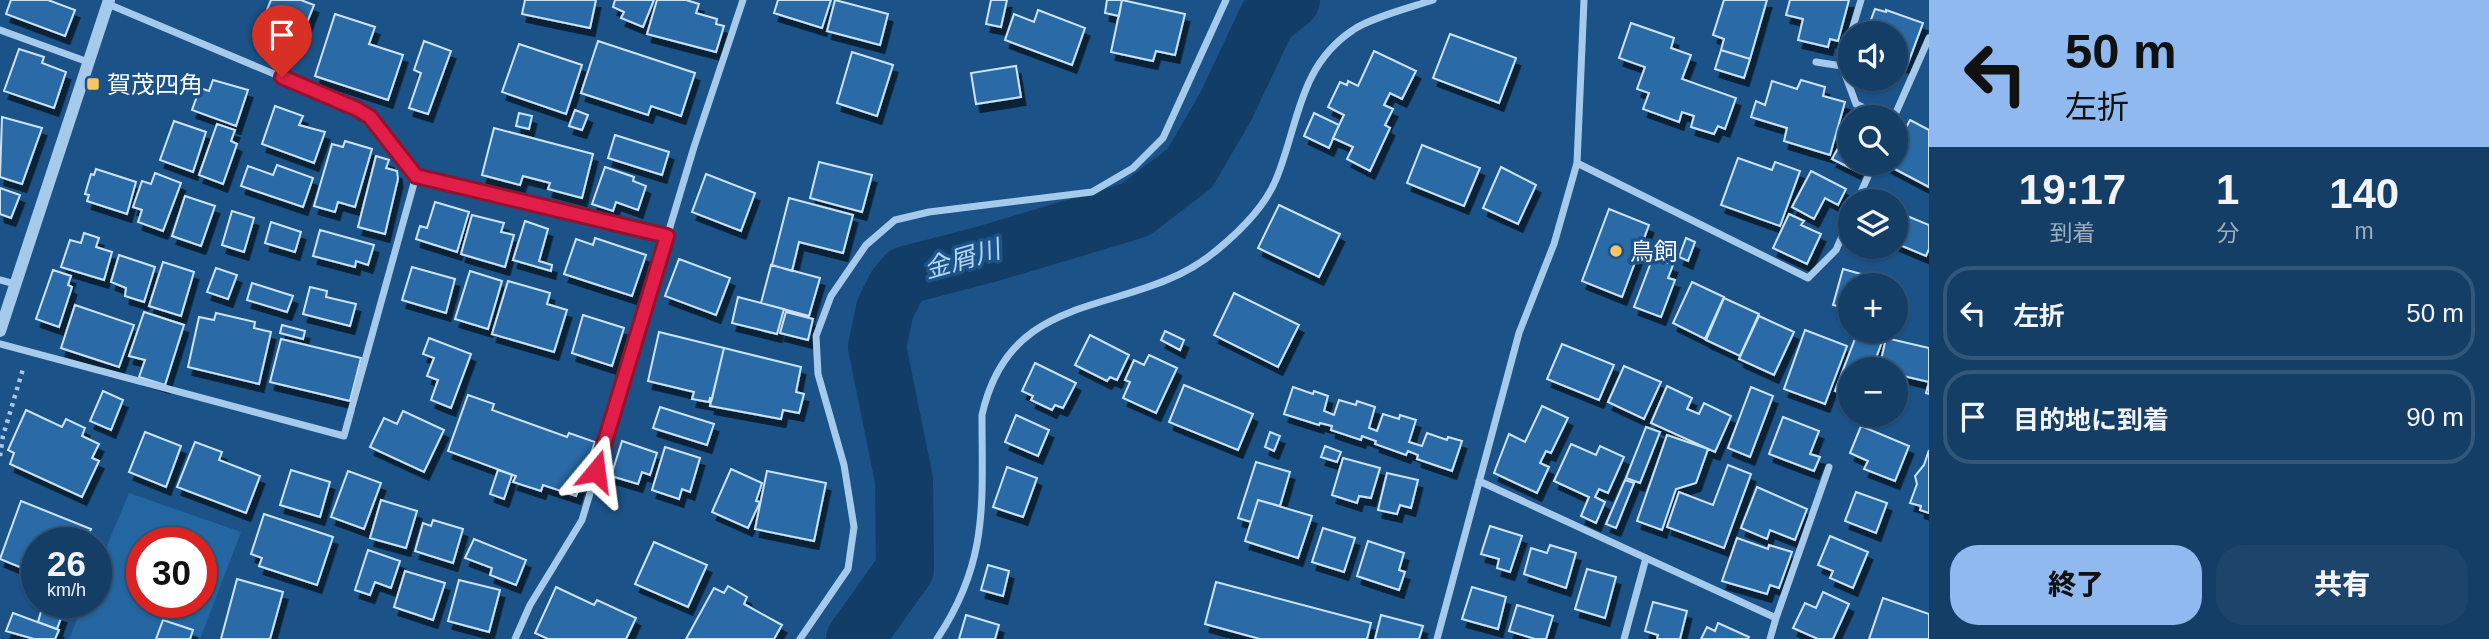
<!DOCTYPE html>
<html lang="ja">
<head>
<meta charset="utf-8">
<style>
  :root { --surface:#143e66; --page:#1d456c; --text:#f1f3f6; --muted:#9daebf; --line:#33577a; --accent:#90b9f0 }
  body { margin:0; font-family:Arial,"Noto Sans JP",sans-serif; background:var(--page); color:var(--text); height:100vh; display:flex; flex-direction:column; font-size:26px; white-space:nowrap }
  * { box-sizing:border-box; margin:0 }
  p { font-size:23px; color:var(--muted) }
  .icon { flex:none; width:38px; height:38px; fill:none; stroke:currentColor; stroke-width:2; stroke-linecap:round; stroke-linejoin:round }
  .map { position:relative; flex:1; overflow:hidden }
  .side { display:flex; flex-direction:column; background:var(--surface); width:560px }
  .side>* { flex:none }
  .guide { background:#90b9f0; color:#111; overflow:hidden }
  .fabs { position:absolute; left:1838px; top:21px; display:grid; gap:14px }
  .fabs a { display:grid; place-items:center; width:70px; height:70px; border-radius:50%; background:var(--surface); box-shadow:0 2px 5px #0004,0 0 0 2px var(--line); font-size:35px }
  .speed { position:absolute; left:21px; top:527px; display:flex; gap:14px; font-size:35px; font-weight:700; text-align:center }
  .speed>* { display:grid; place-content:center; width:91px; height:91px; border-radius:50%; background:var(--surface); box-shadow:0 2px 5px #0004,0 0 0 2px var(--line); line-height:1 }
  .speed small { font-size:18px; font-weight:400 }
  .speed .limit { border:10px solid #d22; background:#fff; color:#111 }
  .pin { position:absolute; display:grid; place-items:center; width:60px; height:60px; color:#fff; margin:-72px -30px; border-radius:50% 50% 50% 0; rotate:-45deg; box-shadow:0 0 7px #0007 }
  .pin .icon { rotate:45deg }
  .me { position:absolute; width:77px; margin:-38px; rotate:16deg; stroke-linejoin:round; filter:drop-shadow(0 0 5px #0008) }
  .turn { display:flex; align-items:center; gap:24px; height:147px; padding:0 21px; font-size:32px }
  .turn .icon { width:91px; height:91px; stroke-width:2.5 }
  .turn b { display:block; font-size:49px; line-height:60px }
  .eta { display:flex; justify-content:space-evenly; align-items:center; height:119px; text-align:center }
  .eta b { font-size:42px; font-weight:800; line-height:49px }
  .button { display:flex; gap:14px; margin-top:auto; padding:14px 21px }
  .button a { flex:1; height:80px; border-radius:28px; background:var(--accent); color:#111; font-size:28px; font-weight:800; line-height:80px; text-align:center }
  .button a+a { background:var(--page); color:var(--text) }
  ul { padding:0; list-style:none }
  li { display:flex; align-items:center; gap:21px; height:94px; margin:0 14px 10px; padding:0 7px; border:4px solid var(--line); border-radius:28px }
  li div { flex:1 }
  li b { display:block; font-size:26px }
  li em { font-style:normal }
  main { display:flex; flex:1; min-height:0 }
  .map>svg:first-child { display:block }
  .green { fill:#2466a1; fill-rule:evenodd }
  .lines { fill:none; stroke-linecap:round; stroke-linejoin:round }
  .river { stroke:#123d67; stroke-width:58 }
  .building { fill:#2a6ba6; stroke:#cae3f9; stroke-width:2; filter:url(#shadow) }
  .path { stroke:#a5caec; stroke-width:4.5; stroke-dasharray:3.5 5; stroke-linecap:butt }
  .minor { stroke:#a5caec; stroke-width:7 }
  .tertiary { stroke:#a5caec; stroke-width:12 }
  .route-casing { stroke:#92132f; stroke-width:18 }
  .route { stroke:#e11d48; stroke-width:12 }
  .poi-dot { fill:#fdc562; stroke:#1b5388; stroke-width:2.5 }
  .labels { text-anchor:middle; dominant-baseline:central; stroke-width:7; stroke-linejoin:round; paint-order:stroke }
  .poi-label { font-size:24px; fill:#fff; stroke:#1b5388; text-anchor:start }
  .water-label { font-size:26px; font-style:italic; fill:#b0d4f3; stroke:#1b5388 }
</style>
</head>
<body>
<main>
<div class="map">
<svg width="1929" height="639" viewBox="0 0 1929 639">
  <defs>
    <filter id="shadow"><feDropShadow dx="4.5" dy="8" stdDeviation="0" flood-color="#0009"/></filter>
  </defs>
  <rect width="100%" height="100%" fill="#1b5388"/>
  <path class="green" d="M129,493L241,532L200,639H69L84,602H96V572ZM142,542H201V602H142Z"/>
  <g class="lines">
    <path class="river" d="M855,639L905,569L904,480L877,347L885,309L896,287L906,275L987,254L1135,210L1190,168L1226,106L1267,19L1291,0"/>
  </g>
  <path class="building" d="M11,0H48L75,10L65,36L6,14Z
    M271,0H301L314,5L300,40L261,24Z
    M525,0H596L590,28L522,14Z
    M615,0H654L643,27L621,18L624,12L613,7Z
    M657,0H686L699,4L696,13L717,19L716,24L724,26L716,52L647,34Z
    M778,0H831L822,28L774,13Z
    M835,0L888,14L880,45L827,31Z
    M991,0H1007L1001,27L986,24Z
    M1107,0H1122L1119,16L1105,13Z
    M1122,0L1185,14L1175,55L1156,51L1153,61L1111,52Z
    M1724,0H1767L1750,59L1721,50L1724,39L1713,35Z
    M1790,0H1849L1838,41L1830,39L1828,47L1798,40L1803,19L1786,15Z
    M1875,9L1886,12V10L1923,23L1907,66L1895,61V33H1866Z
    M1038,10L1085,28L1072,65L1005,40L1014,14L1034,22Z
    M335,14L375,27L369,44L403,55L388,100L315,76Z
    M1631,23L1674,38L1671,48L1691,55L1682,79L1736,98L1725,129L1718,126L1714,134L1691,127L1694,116L1682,112L1679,122L1643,109L1649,93L1637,89L1645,67L1619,58Z
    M1450,34L1516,58L1499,103L1433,78Z
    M424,41L451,51L428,114L409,108L421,73L414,70Z
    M598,41L695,73L681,116L651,106L648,115L581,93Z
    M519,44L582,65L566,114L502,92Z
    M19,49L44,57L42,63L66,72L54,108L4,91Z
    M1721,50L1750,59L1744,78L1715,69Z
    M1374,51L1416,71L1402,99L1390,93L1384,105L1393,109L1385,125L1390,128L1370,171L1347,159L1353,147L1333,138L1344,115L1328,107L1340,82L1347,85L1348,81L1358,86Z
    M852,52L893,65L877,116L837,103Z
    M1016,66L1021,97L976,104L971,73Z
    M213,80L248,90L236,126L192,110L200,88L209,91Z
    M1801,80L1825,87L1823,96L1845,102L1830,155L1784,141L1787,128L1751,117L1756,101L1765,105L1772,81L1797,89Z
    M275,106L303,116L299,125L325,132L314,163L262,144Z
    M575,110L588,115L582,130L569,126Z
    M519,113L532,116L529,129L516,126Z
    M1314,113L1339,125L1329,148L1304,136Z
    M2,117L42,128L22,184L0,177Z
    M1910,120L1929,130V187L1887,165L1888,163H1895V149Z
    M174,121L206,132L193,172L160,160Z
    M217,124L235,130L231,141L237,144L223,184L199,175Z
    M494,128L593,154L582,198L548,189L550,183L523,176L520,185L482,175Z
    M615,135L669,152L662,175L608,158Z
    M345,141L372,149L355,207L338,202L335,212L314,206L332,144L343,147Z
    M1842,141L1850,145V163H1860L1856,171L1832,159Z
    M1422,145L1480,168L1464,206L1407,183Z
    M376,156L389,160L386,168L397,171L398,179L385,234L358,227Z
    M1738,158L1772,170L1775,162L1800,171L1780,226L1721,205Z
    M819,162L872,175L862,212L810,198Z
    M277,165L313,178L303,207L241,186L248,166L273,175Z
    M605,167L634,177L633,181L646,186L638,210L616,202L613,211L592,204Z
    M1501,167L1536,185L1518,224L1483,208Z
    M96,169L136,182L127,214L87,201L89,195L85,194L91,174L94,175Z
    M1811,171L1846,189L1838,205L1825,198L1814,219L1792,207Z
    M155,173L181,183L163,231L138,222L142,210L133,207L142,181L151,184Z
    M706,174L755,193L741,231L692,212Z
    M0,188L20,195L11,218L0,214Z
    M185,196L215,206L201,246L172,236Z
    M789,198L853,215L843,253L799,242L792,271L772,265Z
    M435,202L469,212L457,252L416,239L420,226L427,228Z
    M1279,205L1340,234L1319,277L1258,248Z
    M1609,209L1649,225L1622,297L1582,281Z
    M232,211L254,218L244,252L222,245Z
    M1789,214L1804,221L1801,225L1821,234L1807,264L1773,248Z
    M472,215L504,223L501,232L514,235L505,267L461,254Z
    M1907,216L1929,225V249L1926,256L1895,243Z
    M525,221L548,229L539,261L552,265L551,271L513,260Z
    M271,222L301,232L295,252L265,243Z
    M320,230L374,245L368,265L356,261L355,267L313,256Z
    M84,233L99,238L96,247L112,252L104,280L61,267L70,240L81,243Z
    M595,238L646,255L632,296L564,274L576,239L593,245Z
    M1686,238L1695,242L1688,261L1679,257Z
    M119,255L155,267L144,302L125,296L126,288L111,282Z
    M1653,257L1673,265L1668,278L1675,280L1661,317L1634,307Z
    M679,259L730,278L716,315L665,296Z
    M163,262L194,272L181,316L149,306Z
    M771,265L820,278L809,316L761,303Z
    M412,267L455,279L446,313L402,300Z
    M216,268L237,275L228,299L207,292Z
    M1843,269L1868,276L1865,285H1850V309L1833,305Z
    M53,270L71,276L68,285L72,287L59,327L36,319Z
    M470,271L502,281L488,329L455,319Z
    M508,281L550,293L547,304L567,310L554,352L492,334Z
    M1692,282L1724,297L1705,339L1673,323Z
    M252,283L293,296L287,312L247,300Z
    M310,287L327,291L326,297L356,304L350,326L303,314Z
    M1234,293L1299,325L1278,367L1214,335Z
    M738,297L784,309L777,334L732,323Z
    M1724,298L1759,314L1740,356L1706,340Z
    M75,305L134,325L119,367L61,348Z
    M144,312L184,325L165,385L139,377L145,360L129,356Z
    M786,312L813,319L808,340L780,333Z
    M216,313L255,322L254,328L271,332L259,384L188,367L199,317L214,320Z
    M583,315L624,328L612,366L572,353Z
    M1759,316L1794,332L1774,375L1739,359Z
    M282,325L305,331L303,339L280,333Z
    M1805,330L1847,346L1825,404L1784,389Z
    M1165,331L1184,340L1180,350L1161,340Z
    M1858,331H1886L1872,369H1850V396L1835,391Z
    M659,332L724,348L712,399L710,398L709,402L692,399L694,392L648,381Z
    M1090,335L1129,355L1117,380L1110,377L1107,381L1075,365Z
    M429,338L471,354L451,408L431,400L438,380L427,376L434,358L423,354Z
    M1886,338L1929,348V394L1926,393L1929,382L1895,374V369H1879Z
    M281,339L361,358L350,401L270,382Z
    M1562,344L1614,365L1599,400L1547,379Z
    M724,348L801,367L796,392L804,394L799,413L783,410L781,419L710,406Z
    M1149,355L1177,368L1156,413L1123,398L1130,382L1125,380L1134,360L1144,365Z
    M1035,363L1076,383L1063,408L1055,405L1052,410L1031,400L1033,396L1022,391Z
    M1624,366L1661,382L1644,419L1608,402Z
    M1184,385L1253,414L1238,450L1169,422Z
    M1667,386L1692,398L1687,409L1699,414L1704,403L1731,416L1715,452L1651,423Z
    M1293,387L1313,394L1314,391L1328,396L1324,411L1334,415L1339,400L1356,405L1357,401L1375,407L1369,428L1377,431L1383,414L1399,419L1400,415L1416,420L1409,442L1422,446L1427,433L1447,440L1448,437L1462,441L1452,471L1417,459L1418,455L1408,451L1406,455L1375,444L1376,441L1362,436L1361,440L1331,430L1332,426L1320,423L1319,425L1284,414Z
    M1751,387L1773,396L1750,457L1728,448Z
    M103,391L123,400L111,430L90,421Z
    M468,395L494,404L492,410L567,437L569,433L595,442L576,496L543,485L541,491L513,482L516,476L448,451Z
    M1542,406L1568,418L1551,453L1546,451L1540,463L1549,467L1537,493L1494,473L1509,434L1525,442Z
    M660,407L714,424L707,445L653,428Z
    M26,410L62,427L66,419L85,428L82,436L99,444L92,458L99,461L82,497L10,464L14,453L8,450Z
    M403,411L444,430L424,472L370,447L384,418L397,424Z
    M1016,415L1049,430L1038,456L1005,442Z
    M1783,417L1819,431L1810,454L1820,457L1814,471L1769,454Z
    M1861,426L1909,446L1895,481L1864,469L1868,461L1850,453Z
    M1646,427L1660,432L1640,483L1626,478Z
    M145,432L181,446L166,487L129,472Z
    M1270,432L1280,436L1274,451L1265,447Z
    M1667,435L1708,449L1696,483L1676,489L1662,530L1637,521Z
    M622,441L657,453L650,475L642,472L638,484L611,476Z
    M195,442L222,452L219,460L260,476L246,513L177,487Z
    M1571,444L1596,455L1600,446L1624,457L1608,493L1599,489L1595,497L1605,502L1596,523L1581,516L1589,497L1554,481Z
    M1325,446L1341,452L1337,462L1321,457Z
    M665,447L700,458L690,492L682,489L679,499L652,490Z
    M1929,450V513L1920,510L1921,506L1910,503L1917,484L1915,476L1924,465Z
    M1343,458L1380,468L1371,498L1359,496L1357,503L1332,495Z
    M1256,462L1290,472L1280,506L1258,500L1251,522L1238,518Z
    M1728,465L1751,474L1724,548L1667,527L1679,492L1713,505Z
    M1007,467L1037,478L1023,517L993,507Z
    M731,469L762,483L756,501L760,502L748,528L712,512Z
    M291,470L330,482L320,517L280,505Z
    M498,470L512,475L504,499L490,494Z
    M348,471L381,483L364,529L331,517Z
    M767,471L826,483L814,541L755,529Z
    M1387,473L1418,480L1411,508L1400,505L1397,514L1378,510Z
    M1625,480L1634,483L1616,528L1606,524Z
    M1757,487L1807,509L1795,540L1770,530L1767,539L1741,528Z
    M1856,492L1887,503L1876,533L1845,521Z
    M381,500L417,511L406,548L370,538Z
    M1258,500L1312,516L1298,558L1245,541Z
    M21,501L91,529L85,542H37V567L24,562L22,568L0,559Z
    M264,514L333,537L317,585L259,566L262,558L251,554Z
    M433,520L463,529L453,563L415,551L423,523L431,526Z
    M1490,526L1522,536L1510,572L1497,568L1499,559L1481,554Z
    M1323,528L1355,538L1344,572L1312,562Z
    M1830,536L1868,552L1853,588L1830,578L1833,571L1818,565Z
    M1737,538L1768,549L1769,545L1792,552L1779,588L1770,585L1767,594L1722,581Z
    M474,539L526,560L516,585L490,575L492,568L465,558Z
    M1368,541L1404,553L1399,570L1405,572L1399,590L1357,576Z
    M654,542L707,565L688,607L635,584Z
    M1550,545L1576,553L1566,588L1524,574L1531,548L1547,553Z
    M368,550L400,561L391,588L375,582L370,595L355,590Z
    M988,565L1009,571L1003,596L981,590Z
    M1587,569L1616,577L1605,618L1575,609Z
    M405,571L445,583L433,620L394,607Z
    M237,579L283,592L270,639H221Z
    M459,580L500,590L489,632L448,621Z
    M1216,582L1371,623L1367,639H1260L1205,624Z
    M728,586L747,597L744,604L782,625L774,639H686L714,588L724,593Z
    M556,587L594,605L597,600L636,618L626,639H548L535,633Z
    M1472,587L1506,597L1498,629L1462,619Z
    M1823,592L1849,604L1833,639H1818L1793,628L1805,603L1816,608Z
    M1883,598L1929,614V639H1869Z
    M1653,602L1687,611L1680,639H1657L1658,635L1645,631Z
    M1517,605L1553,616L1546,639H1535L1509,631Z
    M42,608L62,615L57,629L38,622Z
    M13,613L59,630L55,639H34L6,631Z
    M966,615L999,625L995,639H959Z
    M1381,615L1423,626L1419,639H1375Z
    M163,620L193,630L190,639H156Z
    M1718,623L1749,637L1748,639H1701L1707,627L1715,631Z"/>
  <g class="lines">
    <path class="path" d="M0,456L3,436L23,369"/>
    <path class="minor" d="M108,4L357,109L370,117L416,176L667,236
      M0,30L88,62
      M1851,33L1861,0
      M1816,62L1842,66L1850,39
      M1842,66L1856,104L1883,117
      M1894,117L1929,38
      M1577,163L1808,278L1836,250L1850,218
      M1857,201L1874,163
      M0,280L15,284
      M0,344L344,436L416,176
      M1479,481L1776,618L1829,467
      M515,639L530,605L582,520L694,147L743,0
      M800,639L848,569L854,527L844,465L818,374L816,336L831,296L866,245L895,220L929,212L1092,192L1133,168L1163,138L1226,0
      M937,639C989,561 982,504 982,415C1012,281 1135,320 1217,250C1240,231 1266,206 1277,177C1299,122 1299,66 1353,30C1370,18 1412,7 1433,0
      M1437,639L1519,333L1554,244L1577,163L1584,0
      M1624,639L1646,558
      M1770,639L1776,618"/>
    <path class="tertiary" d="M0,331L109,0"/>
  </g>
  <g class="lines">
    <g class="route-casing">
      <path id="route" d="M282,77L357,109L370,117L416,176L667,236L596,471"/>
    </g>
    <use href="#route" class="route"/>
  </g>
  <g class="poi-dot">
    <rect x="86" y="77" width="14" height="14" rx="3.5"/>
    <circle cx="1616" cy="251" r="7"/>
  </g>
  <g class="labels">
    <g class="poi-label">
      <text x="107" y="84">賀茂四角</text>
      <text x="1630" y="251">鳥飼</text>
    </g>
    <g class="water-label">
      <text transform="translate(962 259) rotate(-16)">金屑川</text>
    </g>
  </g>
</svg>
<div class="fabs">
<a><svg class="icon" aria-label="sound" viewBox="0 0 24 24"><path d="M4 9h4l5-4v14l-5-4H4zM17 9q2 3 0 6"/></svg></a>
<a><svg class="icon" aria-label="search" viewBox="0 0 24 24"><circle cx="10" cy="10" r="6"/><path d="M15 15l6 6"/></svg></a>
<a><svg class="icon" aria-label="layers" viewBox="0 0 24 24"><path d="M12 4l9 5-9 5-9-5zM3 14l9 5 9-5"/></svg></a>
<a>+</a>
<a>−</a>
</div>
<div class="speed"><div>26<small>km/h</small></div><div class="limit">30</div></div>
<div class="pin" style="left:282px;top:77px;background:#d93025"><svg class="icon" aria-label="arrive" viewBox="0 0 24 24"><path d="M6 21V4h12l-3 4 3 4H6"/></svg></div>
<svg class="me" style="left:596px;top:471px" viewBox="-20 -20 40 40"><path d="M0-17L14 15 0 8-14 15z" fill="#e11d48" stroke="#fff" stroke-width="4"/></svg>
</div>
<section class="side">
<div class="guide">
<div class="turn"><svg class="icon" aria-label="left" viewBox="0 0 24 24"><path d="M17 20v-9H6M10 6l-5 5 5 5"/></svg><div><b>50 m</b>左折</div></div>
</div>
<div class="eta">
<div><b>19:17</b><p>到着</p></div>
<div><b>1</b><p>分</p></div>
<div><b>140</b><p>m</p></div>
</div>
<ul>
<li><svg class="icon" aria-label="left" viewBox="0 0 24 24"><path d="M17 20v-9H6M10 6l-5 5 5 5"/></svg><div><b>左折</b></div><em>50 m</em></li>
<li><svg class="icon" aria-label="arrive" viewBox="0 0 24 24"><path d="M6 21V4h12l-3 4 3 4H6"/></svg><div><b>目的地に到着</b></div><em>90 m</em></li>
</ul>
<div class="button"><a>終了</a><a>共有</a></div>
</section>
</main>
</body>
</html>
